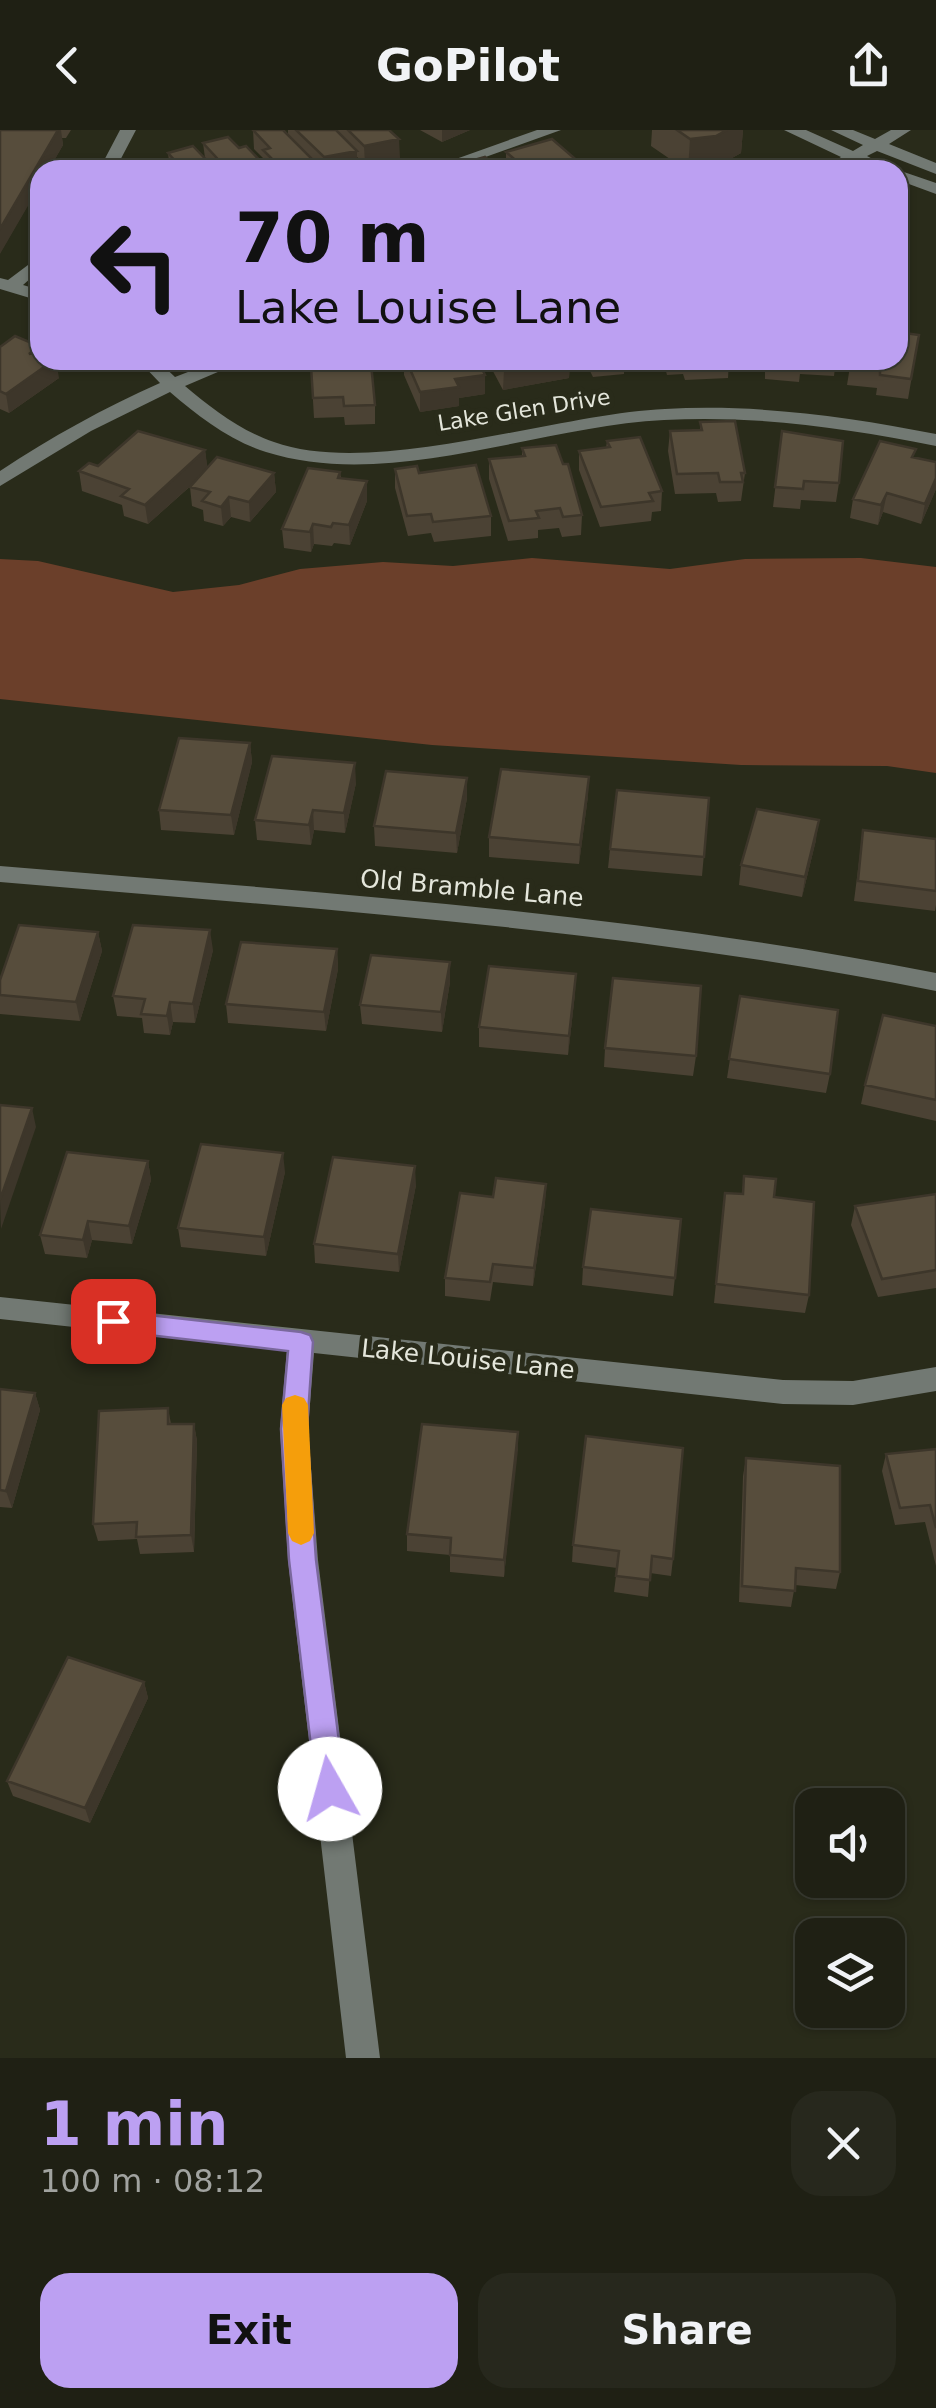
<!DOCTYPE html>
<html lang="en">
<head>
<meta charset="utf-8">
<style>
  :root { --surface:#1f2014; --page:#27281d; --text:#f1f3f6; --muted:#a1a3a0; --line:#3c3e34; --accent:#bca0f2 }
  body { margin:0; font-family:"DejaVu Sans",sans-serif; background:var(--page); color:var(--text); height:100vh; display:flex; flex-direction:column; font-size:38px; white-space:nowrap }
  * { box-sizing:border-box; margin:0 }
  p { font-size:32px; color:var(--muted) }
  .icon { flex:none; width:55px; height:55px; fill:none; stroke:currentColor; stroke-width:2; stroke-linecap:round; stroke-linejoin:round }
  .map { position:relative; height:1928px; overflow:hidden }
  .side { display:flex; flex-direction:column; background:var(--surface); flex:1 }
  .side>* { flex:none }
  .hud { position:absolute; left:30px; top:30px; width:878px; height:210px; border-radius:30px; box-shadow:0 2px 8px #0004,0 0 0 2px var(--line); background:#bca0f2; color:#111; overflow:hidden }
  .controls { position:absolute; left:795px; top:1658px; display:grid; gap:20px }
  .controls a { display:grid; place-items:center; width:110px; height:110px; border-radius:20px; background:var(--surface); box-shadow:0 2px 8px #0004,0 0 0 2px var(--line); font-size:50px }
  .pin { position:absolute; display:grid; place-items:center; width:85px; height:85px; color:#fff; margin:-42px; border-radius:20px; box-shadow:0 5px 15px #0006 }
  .me { position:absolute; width:110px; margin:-55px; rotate:353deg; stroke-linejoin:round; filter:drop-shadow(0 0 8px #0008) }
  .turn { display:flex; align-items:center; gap:35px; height:210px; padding:0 40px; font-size:45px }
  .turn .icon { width:130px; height:130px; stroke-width:2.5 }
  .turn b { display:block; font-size:70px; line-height:85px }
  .round { display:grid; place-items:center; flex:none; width:105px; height:105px; border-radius:30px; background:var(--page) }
  .summary { display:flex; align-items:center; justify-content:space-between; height:170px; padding:0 40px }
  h1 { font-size:60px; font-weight:700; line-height:75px; color:var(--accent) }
  .cta { display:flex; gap:20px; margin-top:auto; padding:20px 40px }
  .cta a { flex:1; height:115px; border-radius:30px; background:var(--accent); color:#111; font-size:40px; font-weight:700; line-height:115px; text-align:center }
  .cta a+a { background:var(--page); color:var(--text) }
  header { display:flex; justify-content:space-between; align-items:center; height:130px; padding:0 40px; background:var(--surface); font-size:45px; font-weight:700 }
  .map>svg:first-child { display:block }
  .green { fill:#6b3f2a }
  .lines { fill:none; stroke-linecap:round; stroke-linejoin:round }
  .minor { fill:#727973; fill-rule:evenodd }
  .wall { fill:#4b4234 }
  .shaded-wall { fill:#3d362a }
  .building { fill:#574d3c; stroke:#3d362a; stroke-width:2.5 }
  .route { fill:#bca0f2; stroke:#7a689d; stroke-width:2.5 }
  .slow { fill:#f59e0b }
  .labels { text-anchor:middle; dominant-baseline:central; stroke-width:10; stroke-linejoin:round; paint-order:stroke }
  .far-street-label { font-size:22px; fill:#e4e6db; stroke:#292b1a }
  .street-label { font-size:25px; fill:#e4e6db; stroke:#292b1a }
</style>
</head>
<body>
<header><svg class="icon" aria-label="back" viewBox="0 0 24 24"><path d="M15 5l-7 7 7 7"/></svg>GoPilot<svg class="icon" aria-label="share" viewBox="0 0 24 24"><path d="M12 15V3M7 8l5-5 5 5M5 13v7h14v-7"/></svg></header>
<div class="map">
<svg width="936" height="1928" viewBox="0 0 936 1928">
  <rect width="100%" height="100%" fill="#292b1a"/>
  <path class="green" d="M532,428L670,439L745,429L861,428L936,437V643L887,636L741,635L432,615L0,569V429L38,431L173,462L239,455L300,439L383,432L453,436Z"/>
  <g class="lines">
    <path class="minor" d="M120,0H136L115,40H99Z
      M537,0H561L449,40H425Z
      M784,0H806L853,21L863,15L831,0H853L875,9L891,0H911L889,14L936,33V44L877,21L867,26L893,40H871L855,33L842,40H822L841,27Z
      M898,40L936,53V64L898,50Z
      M40,126V140L23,155L40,160V171L0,159V148L8,150Z
      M138,230H157L175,247L219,230H246L185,256C211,278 241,301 274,312C375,348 554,284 665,279C756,274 846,286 936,304V316C846,298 756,285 664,290C538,296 390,361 266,322C230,311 198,286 170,262L91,301L0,356V341C51,307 104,278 160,253Z
      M0,736C314,762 627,782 936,843V861C627,799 314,779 0,752Z
      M0,1167L783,1250L853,1251L936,1237V1261L853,1275L783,1274L314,1223L308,1299L318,1430L380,1928H346L288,1430L280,1299L287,1220L0,1189Z"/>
  </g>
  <path class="wall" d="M0,0H71L66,8H62L63,15L0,123Z
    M253,0L288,5V0H389L400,28L365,34L357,27V39L354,40H170L168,23L205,28L203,13L239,18L264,35V29L254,19Z
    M420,0H470L442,12Z
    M652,0H743L741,23L714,38L686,40L651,16Z
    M506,22L588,40H506Z
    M919,205L908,269L876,265L877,258L847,255L851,230Z
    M0,217L40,230L59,248L9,283L0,279Z
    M404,230H478L485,245V264L459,268V276L420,282L404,245Z
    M487,230H570L569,248L503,260Z
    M576,230H649L648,232L624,234V244L593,247L590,241H584L581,230Z
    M663,230H729L728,248L685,250L683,244L667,245Z
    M759,230H836L834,246L800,244L799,252L765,249V239L758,238Z
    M311,236L375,275V294L345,295L344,287L314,288Z
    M700,292L745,343L741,371L718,372L716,363L675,364L668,321L670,301L700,300Z
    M782,301L839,353L836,372L801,370L800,379L773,377Z
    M607,311L662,361L661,381L652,382L651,391L600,397L579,340V321L606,318Z
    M522,318L563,334L582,385L581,405L562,407L559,398L538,400V408L508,411L489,349V329L522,326Z
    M205,320L207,337L274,343L276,362L250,392L231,387L223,396L204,391L203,380L192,376L190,357L194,353L148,394L124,386L122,375L82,361L79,341L98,336Z
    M914,328L936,332V359L921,394L883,382L878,395L850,388L853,369Z
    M395,339L419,343L491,386V406L434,412L431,403L408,406L395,358Z
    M340,342L341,348L367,371L350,415L334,413L332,416L314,414L311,422L284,418L282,399Z
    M250,613L252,632L234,705L161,700L159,680Z
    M467,648V668L457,723L375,716L374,696Z
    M356,653L345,703L314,700L311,715L257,710L255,690Z
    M588,666L579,734L489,727V707Z
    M709,668L702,746L608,738L610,719Z
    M863,700L936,709V775L935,781L854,771Z
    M816,710L802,767L739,755L741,735Z
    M98,802L102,821L80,891L0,884V850Z
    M337,819L338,839L326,901L228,893L226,874Z
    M213,820L195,893L173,892L170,905L144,903L142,888L117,886L113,866Z
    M450,852L442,902L362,894L360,875Z
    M575,863L568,925L479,917V897Z
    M740,866L830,944L826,963L727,948Z
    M936,896V991L861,974L865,955Z
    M605,918L696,926L693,946L604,937Z
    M148,1031L151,1050L132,1114L92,1110L87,1128L45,1124L40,1105Z
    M285,1042L266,1126L181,1117L178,1098Z
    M744,1046L774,1067L809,1165L805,1183L714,1173L725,1063L742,1064Z
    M546,1054L545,1073L533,1156L493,1152L490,1171L445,1166V1148L493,1067Z
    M416,1055L399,1142L315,1133L314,1114Z
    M936,1064V1158L878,1167L851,1095L855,1076Z
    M681,1089L673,1166L582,1155L583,1137Z
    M0,1259L35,1263L40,1280L12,1378L0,1377Z
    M168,1278L171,1294H194L197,1311L194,1422L140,1424L137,1409L98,1411L93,1394Z
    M518,1302L504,1447L450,1442V1425L407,1421V1404Z
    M936,1319V1436L925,1392L895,1395L882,1341L886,1324Z
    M746,1328L840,1442L836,1459L795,1455L791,1477L739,1472L743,1346Z
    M573,1415L673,1429L671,1446L650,1443L648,1467L614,1462L617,1438L572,1432Z
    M144,1552L148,1568L90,1693L13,1666L7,1651Z"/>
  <path class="shaded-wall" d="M58,0H61L63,15L49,40H40V55L0,124V99Z
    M442,0H470L442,12Z
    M727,0H743L741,23L714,38L688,40L690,9Z
    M399,9L400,28L365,34L364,16Z
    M357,21V39L325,40L324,27Z
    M317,34L318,40H294Z
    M54,230H56L59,248L9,283L6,264Z
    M564,230H570L569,248L503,260L504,240Z
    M485,245V264L459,268V276L420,282V262L455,249Z
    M205,320L208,340L148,394L145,375Z
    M274,343L276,362L250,392L249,372Z
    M936,348V359L921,394L925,374Z
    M367,351V371L350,415L349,395Z
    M887,363L883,382L878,395L881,375Z
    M229,367L231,387L223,396L221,377Z
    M313,394L314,414L311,422L310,402Z
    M250,613L252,632L234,705L231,685Z
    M355,633L356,653L345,703L344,683Z
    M589,647L588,666L579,734L580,715Z
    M467,648V668L457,723L456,703Z
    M313,680L314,700L311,715L309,695Z
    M819,690L816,710L802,767L805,747Z
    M210,800L213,820L195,893L193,874Z
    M98,802L102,821L80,891L76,872Z
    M337,819L338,839L326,901L324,882Z
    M450,832V852L442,902L441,882Z
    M576,844L575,863L568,925L569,906Z
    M170,872L173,892L170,905L167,886Z
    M32,978L36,997L1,1099L0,1070Z
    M283,1023L285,1042L266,1126L264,1107Z
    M148,1031L151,1050L132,1114L129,1096Z
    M415,1036L416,1055L399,1142L398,1124Z
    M546,1054L545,1073L533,1156L534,1138Z
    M88,1091L92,1110L87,1128L83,1110Z
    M35,1263L40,1280L12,1378L6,1361Z
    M194,1294L197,1311L194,1422L191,1405Z
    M518,1302V1320L504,1447V1430Z
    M144,1552L148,1568L90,1693L85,1678Z"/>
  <path class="building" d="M0,0H58L0,99Z
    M253,0H283L317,34L294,40H283L263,20L270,18Z
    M296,0H336L357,21L324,27Z
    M348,0H389L399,9L364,16Z
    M677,0H727L716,6L690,9Z
    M228,7L239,18L246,16L269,40H228L203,13Z
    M552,9L588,40H527L506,22Z
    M193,16L216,40H174L170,36L178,34L168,23Z
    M485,27L500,40H439Z
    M898,202L919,205L911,249L880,245V239L850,235L851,230H898Z
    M15,206L39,216L29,224L40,222V230H54L6,264L0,261V217Z
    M406,230H478L485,245L455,249L459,257L420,262Z
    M498,230H564L504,240Z
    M770,230H802V232Z
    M371,233L375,275L344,276L343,267L313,268L311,236Z
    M735,291L745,343H741L743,352H720L718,343L677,344L670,301L702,300L700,292Z
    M138,301L205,320L145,375L121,366L129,359L79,341L89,333L98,336Z
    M782,301L843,311L839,353L804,351L803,359L775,357Z
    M640,307L662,361L649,363L653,371L601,377L579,321L610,317L607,311Z
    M880,311L916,319L912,327L936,332V348L925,374L887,363L881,375L853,369Z
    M556,315L563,334H568L582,385L563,387L560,378L536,381L539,388L509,391L489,329L525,326L522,318Z
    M217,327L274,343L249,372L229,367L221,377L202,371L210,362L190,357Z
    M476,335L491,386L433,392L431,384L407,386L395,339L417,336L419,343Z
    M308,338L340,342L338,348L367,351L349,395L333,393L331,397L313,394L310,402L282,399Z
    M179,608L250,613L231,685L159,680Z
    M272,626L355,633L344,683L313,680L309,695L255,690Z
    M501,639L589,647L580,715L489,707Z
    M386,641L467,648L456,703L374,696Z
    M617,660L709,668L704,727L610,719Z
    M757,679L819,690L805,747L741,735Z
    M863,700L936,709V761L858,751Z
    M19,795L98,802L76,872L0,865V850Z
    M133,795L210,800L193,874L170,872L167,886L141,884L145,869L113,866Z
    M241,812L337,819L324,882L226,874Z
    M371,825L450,832L441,882L360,875Z
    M489,836L576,844L569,906L479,897Z
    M613,848L701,856L696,926L605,918Z
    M740,866L838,880L830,944L729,929Z
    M883,885L936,896V970L865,955Z
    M0,975L32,978L0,1070Z
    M201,1014L283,1023L264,1107L178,1098Z
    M67,1022L148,1031L129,1096L88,1091L83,1110L40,1105Z
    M333,1027L415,1036L398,1124L314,1114Z
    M744,1046L776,1049L774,1067L814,1072L809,1165L716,1154L725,1063L743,1064Z
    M496,1048L546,1054L534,1138L493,1134L490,1152L445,1148L460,1063L493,1067Z
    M936,1064V1140L882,1149L855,1076Z
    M591,1079L681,1089L675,1148L583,1137Z
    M0,1259L35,1263L6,1361L0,1360Z
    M168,1278V1294H194L191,1405L136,1407L137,1392L93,1394L99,1281Z
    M422,1294L518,1302L504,1430L450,1425L451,1408L407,1404Z
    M586,1306L683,1318L673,1429L652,1426L650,1450L616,1446L619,1421L573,1415Z
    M936,1319V1398L930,1375L900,1378L886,1324Z
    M746,1328L840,1336V1442L796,1438L795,1461L742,1456Z
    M68,1527L144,1552L85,1678L7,1651Z"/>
  <path class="route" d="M113,1181L301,1202L310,1205L313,1212L307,1299L316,1430L345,1659L340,1669L330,1673L320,1669L316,1659L289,1430L281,1299L288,1221L113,1201L104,1198L100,1191L104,1184Z"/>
  <path class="slow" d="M295,1265L304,1268L308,1275L314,1403L310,1411L301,1415L292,1411L288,1403L282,1275L286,1268Z"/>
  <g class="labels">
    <g class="far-street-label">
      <text transform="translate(524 280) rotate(-9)">Lake Glen Drive</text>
    </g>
    <g class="street-label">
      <text transform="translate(472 758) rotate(5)">Old Bramble Lane</text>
      <text transform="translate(468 1229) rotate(6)">Lake Louise Lane</text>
    </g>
  </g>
</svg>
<div class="controls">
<a><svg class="icon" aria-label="sound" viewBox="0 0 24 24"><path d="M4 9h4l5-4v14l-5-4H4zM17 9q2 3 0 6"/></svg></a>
<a><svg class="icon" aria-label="layers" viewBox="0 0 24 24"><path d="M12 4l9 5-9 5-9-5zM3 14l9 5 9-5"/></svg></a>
</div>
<div class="pin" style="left:113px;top:1191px;background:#d93025"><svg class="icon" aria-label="arrive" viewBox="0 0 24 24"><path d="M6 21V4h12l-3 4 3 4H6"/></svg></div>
<svg class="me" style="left:330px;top:1659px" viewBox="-20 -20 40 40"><circle r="19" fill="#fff"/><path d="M0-13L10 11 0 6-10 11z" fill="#bca0f2"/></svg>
<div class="hud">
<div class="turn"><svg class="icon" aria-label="left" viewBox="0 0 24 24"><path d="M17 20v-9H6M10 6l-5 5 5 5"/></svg><div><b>70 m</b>Lake Louise Lane</div></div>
</div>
</div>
<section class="side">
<div class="summary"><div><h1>1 min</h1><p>100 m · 08:12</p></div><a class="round"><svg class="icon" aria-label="close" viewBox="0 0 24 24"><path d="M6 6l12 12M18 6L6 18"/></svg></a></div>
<div class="cta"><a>Exit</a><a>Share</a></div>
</section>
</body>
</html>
